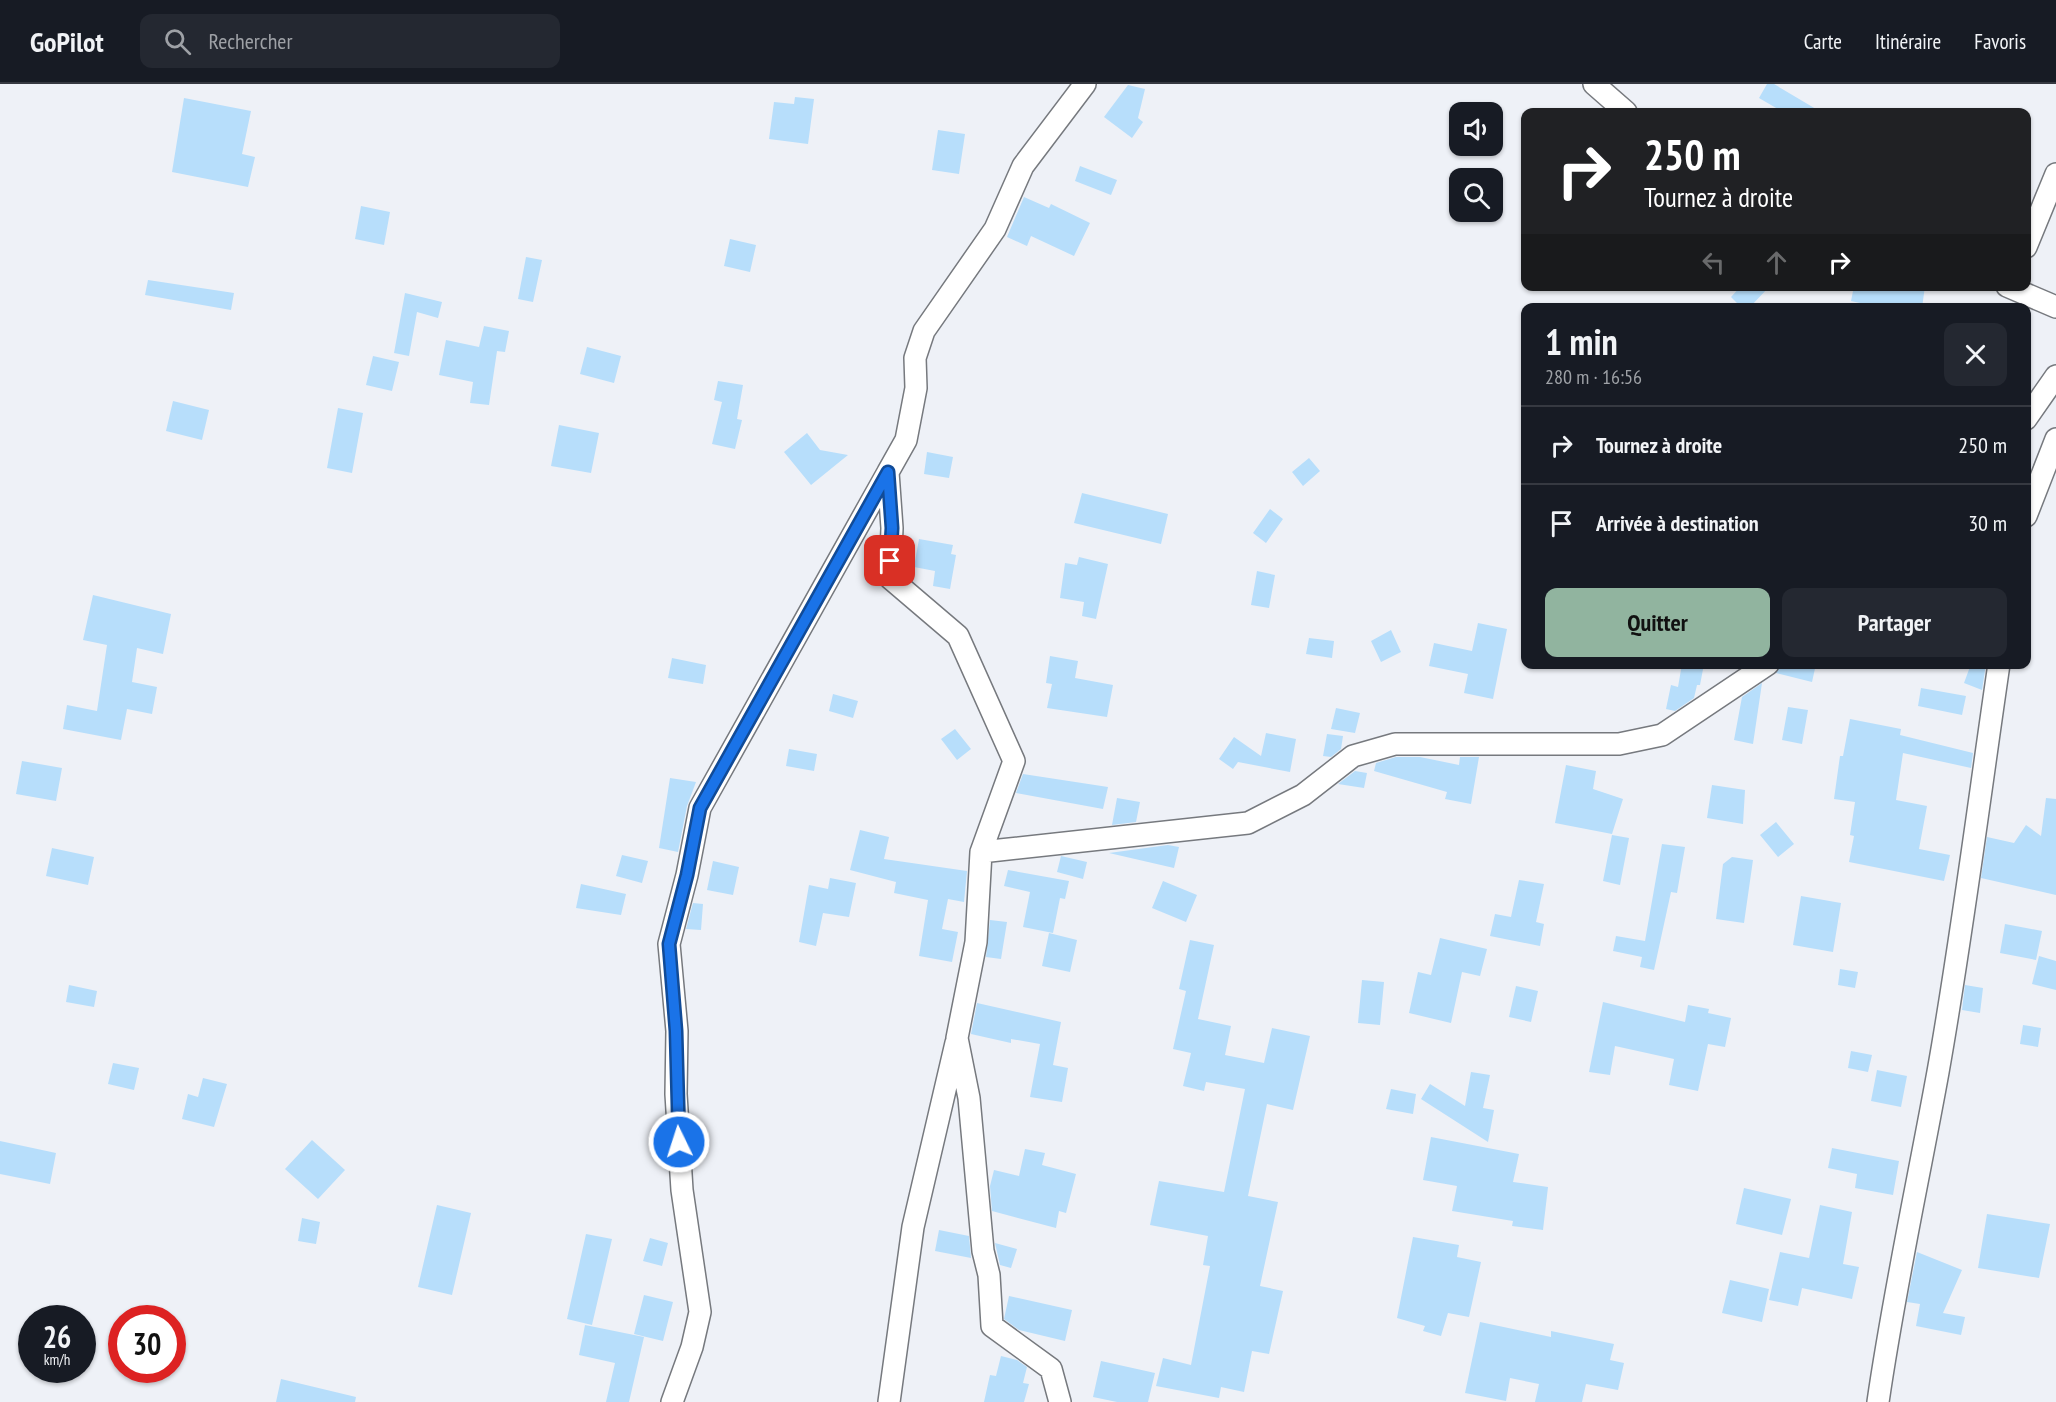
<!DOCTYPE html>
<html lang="fr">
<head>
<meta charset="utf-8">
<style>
  :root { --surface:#171b24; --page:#242831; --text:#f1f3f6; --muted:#9ea1a6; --line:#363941; --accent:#91b49f }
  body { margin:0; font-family:"PT Sans Narrow",sans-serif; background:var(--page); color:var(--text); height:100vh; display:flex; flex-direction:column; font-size:22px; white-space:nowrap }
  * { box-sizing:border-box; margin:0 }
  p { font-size:20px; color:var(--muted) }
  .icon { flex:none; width:33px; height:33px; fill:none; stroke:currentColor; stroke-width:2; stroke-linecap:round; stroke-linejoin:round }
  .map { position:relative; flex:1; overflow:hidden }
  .sheet { position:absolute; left:1521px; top:219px; width:510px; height:366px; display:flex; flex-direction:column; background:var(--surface); border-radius:12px; box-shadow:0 2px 4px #0004 }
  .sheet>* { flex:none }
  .banner { position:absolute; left:1521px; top:24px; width:510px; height:183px; border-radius:12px; box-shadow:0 2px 4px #0004; background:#202124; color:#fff; overflow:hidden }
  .tools { position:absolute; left:1449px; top:18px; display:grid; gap:12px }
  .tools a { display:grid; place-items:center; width:54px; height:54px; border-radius:12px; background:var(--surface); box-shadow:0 2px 4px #0004; font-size:30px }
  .speed { position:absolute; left:18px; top:1221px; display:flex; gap:12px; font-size:30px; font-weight:700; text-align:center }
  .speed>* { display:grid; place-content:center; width:78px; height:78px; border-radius:50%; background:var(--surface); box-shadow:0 2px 4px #0004; line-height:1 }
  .speed small { font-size:15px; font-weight:400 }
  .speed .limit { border:9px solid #d22; background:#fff; color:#111 }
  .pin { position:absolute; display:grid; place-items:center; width:51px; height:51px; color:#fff; margin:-26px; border-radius:12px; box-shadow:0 3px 9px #0006 }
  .me { position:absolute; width:66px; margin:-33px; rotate:356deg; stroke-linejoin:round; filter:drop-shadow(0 0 4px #0008) }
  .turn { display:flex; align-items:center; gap:21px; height:126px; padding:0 24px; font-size:27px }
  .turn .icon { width:78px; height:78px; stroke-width:2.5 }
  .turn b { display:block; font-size:42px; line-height:51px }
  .lanes { display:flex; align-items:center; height:57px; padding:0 24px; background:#0003; justify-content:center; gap:30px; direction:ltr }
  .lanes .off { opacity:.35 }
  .round { display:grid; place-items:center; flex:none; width:63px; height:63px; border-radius:12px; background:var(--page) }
  .headline { display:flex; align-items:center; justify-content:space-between; height:102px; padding:0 24px }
  h1 { font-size:36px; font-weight:700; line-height:45px }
  .button { display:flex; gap:12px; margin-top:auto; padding:12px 24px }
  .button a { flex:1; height:69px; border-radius:12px; background:var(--accent); color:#111; font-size:24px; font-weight:700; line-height:69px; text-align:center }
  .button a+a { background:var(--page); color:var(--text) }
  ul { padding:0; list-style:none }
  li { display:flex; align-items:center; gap:18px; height:78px; padding:0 24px; border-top:2px solid var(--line) }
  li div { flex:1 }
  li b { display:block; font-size:22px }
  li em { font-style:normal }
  header { display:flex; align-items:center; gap:36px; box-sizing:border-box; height:84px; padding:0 30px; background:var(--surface); border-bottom:2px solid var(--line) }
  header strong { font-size:28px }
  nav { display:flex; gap:33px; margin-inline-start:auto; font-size:21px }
  .search { width:420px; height:54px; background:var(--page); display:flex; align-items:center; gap:15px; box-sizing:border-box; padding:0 21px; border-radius:12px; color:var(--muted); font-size:22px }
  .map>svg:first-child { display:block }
  .building { fill:#b7defb }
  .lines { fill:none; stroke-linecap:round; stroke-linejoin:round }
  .minor-casing { stroke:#76797e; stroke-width:24 }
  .minor { stroke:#fff; stroke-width:21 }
  .route-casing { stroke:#114b97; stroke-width:15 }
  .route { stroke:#1a73e8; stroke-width:10 }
</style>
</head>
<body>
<header>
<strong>GoPilot</strong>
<div class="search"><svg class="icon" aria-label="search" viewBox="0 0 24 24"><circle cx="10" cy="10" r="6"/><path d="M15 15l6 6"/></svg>Rechercher</div>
<nav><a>Carte</a><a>Itinéraire</a><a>Favoris</a></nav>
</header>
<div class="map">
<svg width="2056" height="1318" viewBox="0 0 2056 1318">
  <rect width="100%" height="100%" fill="#eef1f7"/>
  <path class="building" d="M1767,0H1774L1821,28H1783L1759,14Z
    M1128,1L1145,5L1138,34L1143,38L1132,54L1104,33Z
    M795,13L814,15L808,60L769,55L774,18L794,20Z
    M184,14L251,27L242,70L255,73L248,103L172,88Z
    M938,46L965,50L959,90L932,86Z
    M1080,82L1117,96L1111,111L1075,97Z
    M1024,113L1049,124L1051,120L1090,139L1074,172L1031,152L1027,162L1007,153Z
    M361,122L390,128L384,161L355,155Z
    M730,155L756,161L750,188L724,182Z
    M526,173L542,176L533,218L518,215Z
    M148,196L234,209L231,226L145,211Z
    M1741,202H1770L1749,224H1742L1731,213Z
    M1854,202H1925L1922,224H1883L1851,217Z
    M405,209L442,218L438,234L417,228L409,272L394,269Z
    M484,242L509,247L505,268L497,267L489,321L470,319L473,298L439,291L446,256L479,263Z
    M587,263L621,272L614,299L580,290Z
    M373,272L399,278L392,307L366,301Z
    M718,297L743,301L737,335L742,336L735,365L712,360L722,318L714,316Z
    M173,317L209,326L202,356L166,347Z
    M338,324L363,329L352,389L327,384Z
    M559,341L599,349L591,389L551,382Z
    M807,349L820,366L848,371L811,401L784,368Z
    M927,368L953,373L949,394L924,390Z
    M1309,374L1320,387L1303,402L1292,388Z
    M1082,409L1168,430L1161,460L1074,439Z
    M1270,425L1283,435L1266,459L1253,449Z
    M919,455L953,461L951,470L956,471L950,505L933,502L935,487L914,483Z
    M1079,473L1108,480L1096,535L1082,532L1084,518L1060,514L1065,479L1077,481Z
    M1257,487L1275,491L1269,524L1251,521Z
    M93,511L171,530L163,570L137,564L132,598L157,603L152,630L127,625L121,656L63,645L67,621L97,627L107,561L83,556Z
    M1478,539L1507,545L1493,615L1464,609L1468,590L1429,582L1434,559L1472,567Z
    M1391,546L1401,568L1381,578L1371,557Z
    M1309,554L1334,557L1332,574L1306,570Z
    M1050,572L1078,577L1075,594L1113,601L1107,633L1047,624L1052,600L1046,599Z
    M672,574L706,581L703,600L668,594Z
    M1682,580H1704L1700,601H1697L1694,614L1675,627L1666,625L1671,601L1678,603Z
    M1781,580H1816L1812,598L1776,589Z
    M1971,580H1986L1982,606L1964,599Z
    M1762,599L1753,660L1734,656L1742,613Z
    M1921,604L1966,612L1962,631L1918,622Z
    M833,610L858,617L853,634L829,627Z
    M1788,623L1808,626L1802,660L1782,656Z
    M1336,624L1360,629L1355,649L1331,645Z
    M1850,635L1901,645L1900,651L1973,669L1971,684L1903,669L1896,716L1927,722L1919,765L1950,771L1944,797L1849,778L1854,752L1850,751L1855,718L1834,715L1840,672H1843Z
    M955,645L971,665L957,676L941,655Z
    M1266,649L1296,655L1290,688L1238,678L1233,685L1219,675L1234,653L1261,672Z
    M1327,650L1343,652L1341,665L1331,673L1323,672Z
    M789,665L817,670L814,687L786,682Z
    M1396,673H1420L1459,681L1460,673H1479L1471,720L1445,715L1447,708L1374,687L1376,679Z
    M22,677L62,684L56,717L16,710Z
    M1566,681L1596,687L1593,705L1623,715L1612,750L1555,739Z
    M1355,687L1367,689L1364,704L1338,700Z
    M1023,690L1108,703L1103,725L1016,709Z
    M670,694L696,698L687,722L678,768L659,764Z
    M1712,701L1745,706L1743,740L1707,734Z
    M1117,714L1140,718L1136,738L1112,741Z
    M2046,714L2056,715V811L1981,794L1987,753L2014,759L2026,741L2041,752Z
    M1776,738L1794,760L1778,773L1760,751Z
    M860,746L889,753L884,775L967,787L964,818L948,815L942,845L958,848L952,878L919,872L928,816L894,809L896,798L850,786Z
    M1612,751L1629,754L1620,801L1603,797Z
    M1662,760L1685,763L1677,809L1671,808L1654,886L1640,883L1642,873L1613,867L1616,852L1645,857Z
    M1168,761L1179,763L1174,784L1109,769Z
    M52,764L94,773L88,801L46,792Z
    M622,771L648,777L642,799L616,792Z
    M1061,772L1087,778L1083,795L1057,788Z
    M1732,773L1753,776L1744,839L1716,835L1723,780Z
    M713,777L739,783L733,811L707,806Z
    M1008,786L1069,797L1065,815L1060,814L1053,849L1023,843L1030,808L1004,802Z
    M830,794L856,799L849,833L823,829L816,862L799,858L809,801L828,805Z
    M1519,796L1544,800L1536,838L1544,840L1540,862L1490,852L1495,830L1511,833Z
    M1163,797L1197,811L1186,838L1152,824Z
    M581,800L626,810L621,831L576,824Z
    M1801,812L1841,819L1833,868L1793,861Z
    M693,819L703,820L701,846L686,845Z
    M990,836L1007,838L1001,875L986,873Z
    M2005,840L2042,847L2036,876L2000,869Z
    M1049,849L1077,856L1070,888L1042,882Z
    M1440,854L1487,865L1480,892L1462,888L1451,939L1409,929L1418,888L1431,891Z
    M1190,856L1214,861L1198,935L1231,942L1225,971L1264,979L1272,944L1310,952L1293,1026L1267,1020L1248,1112L1278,1118L1260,1202L1283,1207L1269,1270L1252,1267L1244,1308L1221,1303L1219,1314L1156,1302L1163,1274L1191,1281L1210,1182L1203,1181L1208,1152L1150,1141L1159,1097L1224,1108L1245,1005L1206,998L1204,1007L1183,1002L1191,969L1173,965L1186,907L1179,905Z
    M2039,872L2056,877V906L2032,900Z
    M1840,885L1858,888L1855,904L1838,901Z
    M1362,896L1384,898L1380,941L1358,939Z
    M69,901L97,907L94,923L66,918Z
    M1965,901L1983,904L1980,929L1962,926Z
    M1516,902L1538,907L1531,938L1509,933Z
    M1603,918L1685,938L1688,921L1709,925L1708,929L1731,934L1725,963L1708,960L1698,1007L1669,1001L1674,975L1615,962L1610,991L1589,988Z
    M977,919L1061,938L1053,981L1068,984L1062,1018L1030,1013L1040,960L1011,955V959L971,950Z
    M2023,941L2041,944L2038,963L2020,960Z
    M1851,967L1872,971L1868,988L1848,984Z
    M113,979L139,984L134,1006L108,1000Z
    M1877,986L1907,992L1901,1023L1871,1017Z
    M1471,988L1490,991L1483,1024L1494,1026L1488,1058L1421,1015L1430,1000L1465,1022Z
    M203,994L227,1000L214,1043L182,1035L188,1010L198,1013Z
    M1391,1005L1416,1010L1413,1030L1386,1025Z
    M1431,1053L1519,1070L1513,1098L1548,1103L1543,1146L1512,1142L1513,1137L1452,1127L1457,1102L1423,1096Z
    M312,1056L345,1086L318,1115L285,1085Z
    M0,1057L56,1069L50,1100L0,1090Z
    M1832,1064L1899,1077L1893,1111L1855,1104L1857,1090L1828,1084Z
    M1025,1065L1045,1069L1042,1081L1076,1090L1066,1129L1059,1127L1056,1144L992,1127L990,1102L994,1086L1019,1092Z
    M1744,1104L1791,1115L1782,1151L1736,1140Z
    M437,1121L471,1129L452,1211L418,1203Z
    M1820,1121L1852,1128L1843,1180L1859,1183L1852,1215L1802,1204L1798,1222L1769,1216L1780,1168L1809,1174Z
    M1987,1130L2050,1140L2039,1194L1978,1184Z
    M302,1134L320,1138L316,1160L298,1157Z
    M939,1146L969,1152L971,1174L935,1167Z
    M586,1150L612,1155L592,1241L567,1235Z
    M1413,1153L1459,1161L1457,1173L1481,1178L1469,1233L1448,1229L1441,1252L1423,1247L1425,1242L1397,1234Z
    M650,1154L668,1159L662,1182L643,1177Z
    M995,1159L1017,1165L1011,1184L1000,1181Z
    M1917,1168L1962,1186L1943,1229L1965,1233L1961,1251L1916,1242L1920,1220L1907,1218Z
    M1730,1196L1769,1205L1762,1238L1722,1229Z
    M644,1211L673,1218L663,1257L634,1250Z
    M1009,1212L1072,1226L1065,1257L1019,1246L1004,1235Z
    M1480,1238L1551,1253V1247L1614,1260L1610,1276L1624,1279L1618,1306L1586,1300L1582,1318H1535L1539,1300L1510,1294L1506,1317L1465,1309Z
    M585,1241L644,1253L629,1318H606L615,1279L579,1271Z
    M1001,1272L1017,1276L1027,1283L1023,1299L1029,1300L1024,1318H984L990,1291L996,1292Z
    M1101,1277L1155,1289L1148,1318H1117L1093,1313Z
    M281,1295L356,1313L355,1318H276Z"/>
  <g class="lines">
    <g class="minor-casing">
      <path id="minor" d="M1594,0L1626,28
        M2026,163L2056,90
        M2007,202L2056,223
        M2026,335L2056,292
        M2026,432L2056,355
        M981,768L1248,739L1303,711L1353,672L1395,660H1619L1662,651L1768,580
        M672,1318L692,1263L700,1228L682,1106L676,1010L677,947L669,860L687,791L700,724L888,388
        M889,1318L913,1143L956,959
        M1060,1318L1051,1285L992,1242L989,1191L983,1167L969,1014L957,954L976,858L981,768L1014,677L958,552L890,494L892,444L888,388L906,356L916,304L915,274L924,247L995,145L1023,82L1085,0
        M1878,1318C1894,1207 1918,1098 1938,988C1962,853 1979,716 1999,580"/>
    </g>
    <use href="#minor" class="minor"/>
  </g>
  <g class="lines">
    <g class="route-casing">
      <path id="route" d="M679,1058L676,947L669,860L687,791L700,724L888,388L892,444L890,477"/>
    </g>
    <use href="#route" class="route"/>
  </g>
</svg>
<div class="tools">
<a><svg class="icon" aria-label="sound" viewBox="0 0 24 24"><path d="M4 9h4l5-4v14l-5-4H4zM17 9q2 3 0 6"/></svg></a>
<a><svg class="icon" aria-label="search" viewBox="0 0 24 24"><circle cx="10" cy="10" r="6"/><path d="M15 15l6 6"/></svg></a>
</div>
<div class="speed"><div>26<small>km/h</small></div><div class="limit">30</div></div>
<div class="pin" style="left:890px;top:477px;background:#d93025"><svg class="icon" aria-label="arrive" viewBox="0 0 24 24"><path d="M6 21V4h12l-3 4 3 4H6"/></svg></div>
<svg class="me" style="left:679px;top:1058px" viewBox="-20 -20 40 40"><circle r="17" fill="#1a73e8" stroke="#fff" stroke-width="3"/><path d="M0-11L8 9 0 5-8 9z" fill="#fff"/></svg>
<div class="banner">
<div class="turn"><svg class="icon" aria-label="right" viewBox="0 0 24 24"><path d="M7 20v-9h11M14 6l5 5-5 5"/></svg><div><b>250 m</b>Tournez à droite</div></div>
<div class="lanes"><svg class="icon off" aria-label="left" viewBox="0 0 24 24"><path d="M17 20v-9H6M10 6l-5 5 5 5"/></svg><svg class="icon off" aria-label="ahead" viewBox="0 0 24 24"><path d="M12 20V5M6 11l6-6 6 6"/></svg><svg class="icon" aria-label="right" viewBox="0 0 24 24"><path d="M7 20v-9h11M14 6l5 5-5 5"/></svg></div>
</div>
<section class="sheet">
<div class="headline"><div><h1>1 min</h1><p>280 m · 16:56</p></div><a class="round"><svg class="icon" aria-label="close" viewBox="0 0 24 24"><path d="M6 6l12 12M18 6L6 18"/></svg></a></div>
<ul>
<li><svg class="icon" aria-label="right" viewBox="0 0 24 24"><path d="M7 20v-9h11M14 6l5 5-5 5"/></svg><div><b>Tournez à droite</b></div><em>250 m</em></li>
<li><svg class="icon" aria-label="arrive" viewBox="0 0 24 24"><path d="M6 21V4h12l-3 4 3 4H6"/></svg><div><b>Arrivée à destination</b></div><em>30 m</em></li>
</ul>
<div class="button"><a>Quitter</a><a>Partager</a></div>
</section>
</div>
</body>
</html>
